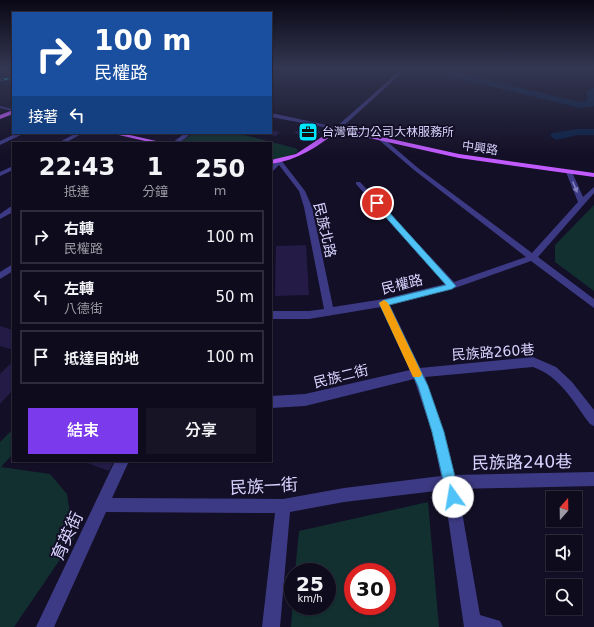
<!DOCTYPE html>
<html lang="zh-TW">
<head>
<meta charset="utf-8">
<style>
  :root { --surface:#0e0b1c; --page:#171425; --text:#f1f3f6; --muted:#9b9ba3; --line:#2e2b3b; --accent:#7c3aed }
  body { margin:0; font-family:"DejaVu Sans","Noto Sans TC",sans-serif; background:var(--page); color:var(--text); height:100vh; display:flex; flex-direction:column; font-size:15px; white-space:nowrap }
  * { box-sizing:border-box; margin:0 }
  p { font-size:13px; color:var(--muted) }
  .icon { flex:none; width:22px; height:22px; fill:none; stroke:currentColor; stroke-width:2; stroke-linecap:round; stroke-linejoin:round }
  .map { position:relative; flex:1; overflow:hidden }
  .panel { position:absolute; left:12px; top:142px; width:260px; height:320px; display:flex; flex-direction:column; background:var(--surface); border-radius:0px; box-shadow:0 1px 3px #0004,0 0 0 1px var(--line) }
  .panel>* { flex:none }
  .guide { position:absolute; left:12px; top:12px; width:260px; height:122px; border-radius:0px; box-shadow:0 1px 3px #0004,0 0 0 1px var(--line); background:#1a4fa0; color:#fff; overflow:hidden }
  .needle { width:26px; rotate:20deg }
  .buttons { position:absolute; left:546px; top:491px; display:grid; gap:8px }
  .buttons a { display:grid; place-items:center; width:36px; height:36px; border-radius:0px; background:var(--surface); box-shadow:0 1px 3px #0004,0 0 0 1px var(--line); font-size:20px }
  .speed { position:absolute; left:284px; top:563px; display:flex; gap:8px; font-size:20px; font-weight:700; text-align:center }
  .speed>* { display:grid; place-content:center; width:52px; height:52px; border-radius:50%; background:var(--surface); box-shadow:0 1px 3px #0004,0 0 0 1px var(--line); line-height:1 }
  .speed small { font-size:10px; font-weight:400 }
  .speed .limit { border:6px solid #d22; background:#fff; color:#111 }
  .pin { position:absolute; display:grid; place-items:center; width:34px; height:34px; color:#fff; margin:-17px; border:2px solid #fff; border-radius:50%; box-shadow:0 1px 4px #0007 }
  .me { position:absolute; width:44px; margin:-22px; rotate:347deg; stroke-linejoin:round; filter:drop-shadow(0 0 3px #0008) }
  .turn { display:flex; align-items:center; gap:14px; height:84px; padding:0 16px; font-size:18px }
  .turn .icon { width:52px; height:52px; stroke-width:2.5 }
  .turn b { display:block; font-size:28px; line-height:34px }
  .then { display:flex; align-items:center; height:38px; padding:0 16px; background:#0003; gap:8px; font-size:15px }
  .eta { display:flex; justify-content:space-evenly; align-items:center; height:68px; text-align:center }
  .eta b { font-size:24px; font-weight:600; line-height:28px }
  .cta { display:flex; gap:8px; margin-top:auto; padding:8px 16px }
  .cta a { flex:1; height:46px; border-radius:0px; background:var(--accent); color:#fff; font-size:16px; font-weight:600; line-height:46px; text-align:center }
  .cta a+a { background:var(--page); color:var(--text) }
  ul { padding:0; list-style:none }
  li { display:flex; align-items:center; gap:12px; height:54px; margin:0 8px 6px; padding:0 8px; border:2px solid var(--line); border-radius:0px }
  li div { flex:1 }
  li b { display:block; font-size:15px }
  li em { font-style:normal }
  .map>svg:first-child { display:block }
  .green { fill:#12302f; fill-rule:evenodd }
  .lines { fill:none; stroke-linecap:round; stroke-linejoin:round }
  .river { fill:#0c2248; fill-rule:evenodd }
  .building { fill:#241b47 }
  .minor { fill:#3d3a85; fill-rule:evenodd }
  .major { fill:#c25bff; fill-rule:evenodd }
  .rail-casing { stroke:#00e5ff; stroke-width:2 }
  .rail { stroke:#130f26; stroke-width:1.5; stroke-dasharray:4; stroke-linecap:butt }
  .oneway { fill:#837fbc }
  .route { fill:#4fc3f7; stroke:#337fa1 }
  .slow { fill:#f59e0b }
  .labels { text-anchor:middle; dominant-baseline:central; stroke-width:4; stroke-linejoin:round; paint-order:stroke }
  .far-poi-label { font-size:12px; fill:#d9d4ff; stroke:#130f26; text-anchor:start }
  .far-street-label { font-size:12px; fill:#d9d4ff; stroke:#130f26 }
  .street-label { font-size:14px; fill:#d9d4ff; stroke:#130f26 }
  .near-street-label { font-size:17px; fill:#d9d4ff; stroke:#130f26 }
</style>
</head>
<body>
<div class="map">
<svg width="594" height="627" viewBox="0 0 594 627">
  <rect width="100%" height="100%" fill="#130f26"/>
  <path class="green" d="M194,133H236L295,148L298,150L297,153L278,159H271V143H179Z
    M594,205V291L555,262V245Z
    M13,429V454L1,467L50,474L67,494L74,539L14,627H0V442Z
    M428,502L439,627H291L293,600V606H327V572H295L299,531ZM353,572H387V606H353Z"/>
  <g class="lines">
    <path class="river" d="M434,68H442V69L580,102L587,101V91L594,88V106L580,108L435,73Z
      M577,129H594V135H577L556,140L550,136L552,133Z"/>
  </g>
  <path class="building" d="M302,127L321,131L313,138L302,133L300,135L294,133Z
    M271,130L280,132L276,136L266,134L271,133Z
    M306,245L309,295L275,296L276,246Z
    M0,326L13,330V350L0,346Z
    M13,361V390L0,404V374Z
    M82,461H114L109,471Z"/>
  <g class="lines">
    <path class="minor" d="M403,68H407L339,130L271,117V113L336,127Z
      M432,68H487L465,70Z
      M0,106L13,109V111L0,108Z
      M17,133H25L0,145V141Z
      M76,133H83L65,143H58Z
      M185,133H192L179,143H172Z
      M379,138H383L418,168L532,253L578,202L566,172L567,171L572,172L583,197L594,187V193L538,257L594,299V308L531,261L455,288L390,305L420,368L533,357L556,367L572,382L594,410V426L590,424C574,403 560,376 533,367L425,377L444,432L455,475L594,472V486L458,489L480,615L500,621L503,627H464L444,490L344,502L290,512L280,627H262L275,513L106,512L54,627H36L115,461H129L112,498L283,499L344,488L441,476L432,432L414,379L305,406L271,408V396L305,394L410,370L381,307L309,319H271V311H309L324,309L304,207L299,191L279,165L271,173V167L277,160H281L305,191L312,207L333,307L384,299L445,284L356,184V182H360L454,282L526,257L414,170L379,140Z
      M13,166V170L0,176V172Z
      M10,207H13V212L0,219V214Z
      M13,264V271L0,279V272Z"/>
    <path class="major" d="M13,110V114L0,119V115Z
      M337,127L459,154L594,173V177L459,158L338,131C317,147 298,160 271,164V160L296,154Z
      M110,133H121L165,143H154Z"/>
    <g class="rail-casing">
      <path id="rail" d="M0,80L13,78"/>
    </g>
    <use href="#rail" class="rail"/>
  </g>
  <defs><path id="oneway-solid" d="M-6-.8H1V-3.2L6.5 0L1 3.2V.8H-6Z"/></defs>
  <use class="oneway" href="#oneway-solid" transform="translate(575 187) rotate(67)"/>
  <linearGradient id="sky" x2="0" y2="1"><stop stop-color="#0a0815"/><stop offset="0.44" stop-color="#333752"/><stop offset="1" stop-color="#333752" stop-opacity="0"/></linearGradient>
  <rect width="594" height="155" fill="url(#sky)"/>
  <path class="route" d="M374,201H379L456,286L452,289L389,305L428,386L444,432L460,497L458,502L453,504L449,502L447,497L432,432L418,386L379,303L384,300L446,285L374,204Z"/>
  <path class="slow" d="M384,300L388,303L420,370L422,374L420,377H413L379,303Z"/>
  <defs>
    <g id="office-square" transform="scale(1)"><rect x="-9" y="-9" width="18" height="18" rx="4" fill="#00e5ff" stroke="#130f26"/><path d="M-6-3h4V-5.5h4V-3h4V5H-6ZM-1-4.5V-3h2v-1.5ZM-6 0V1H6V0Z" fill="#111"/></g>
  </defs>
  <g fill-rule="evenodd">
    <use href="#office-square" x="308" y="132"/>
  </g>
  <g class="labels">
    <g class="far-poi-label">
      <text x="322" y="132">台灣電力公司大林服務所</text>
    </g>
    <g class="far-street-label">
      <text transform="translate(480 148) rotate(8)">中興路</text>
    </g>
    <g class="street-label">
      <text transform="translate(325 230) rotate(77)">民族北路</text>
      <text transform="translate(402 284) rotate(-14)">民權路</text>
      <text transform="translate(493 352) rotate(-4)">民族路260巷</text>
      <text transform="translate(341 376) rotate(-14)">民族二街</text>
    </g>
    <g class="near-street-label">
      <text transform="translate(522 462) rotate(-1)">民族路240巷</text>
      <text transform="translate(264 486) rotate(-3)">民族一街</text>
      <text transform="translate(67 536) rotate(-65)">育英街</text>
    </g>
  </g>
</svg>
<div class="buttons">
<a><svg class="needle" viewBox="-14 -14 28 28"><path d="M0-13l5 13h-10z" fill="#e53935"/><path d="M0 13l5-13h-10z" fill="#9b9ba3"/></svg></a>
<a><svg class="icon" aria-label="sound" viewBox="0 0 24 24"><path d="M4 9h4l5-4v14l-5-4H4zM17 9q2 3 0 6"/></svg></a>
<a><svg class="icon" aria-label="search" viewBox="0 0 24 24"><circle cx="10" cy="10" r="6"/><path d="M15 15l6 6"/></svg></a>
</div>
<div class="speed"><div>25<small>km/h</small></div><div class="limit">30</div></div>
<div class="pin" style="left:377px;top:203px;background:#d93025"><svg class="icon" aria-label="arrive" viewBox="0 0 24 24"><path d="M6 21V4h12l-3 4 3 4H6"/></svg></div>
<svg class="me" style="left:453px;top:497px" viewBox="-20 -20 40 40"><circle r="19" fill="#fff"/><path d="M0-13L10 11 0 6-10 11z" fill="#4fc3f7"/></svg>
<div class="guide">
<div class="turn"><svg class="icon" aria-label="right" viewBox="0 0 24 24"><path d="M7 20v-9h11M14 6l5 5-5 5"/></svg><div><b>100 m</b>民權路</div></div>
<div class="then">接著<svg class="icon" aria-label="left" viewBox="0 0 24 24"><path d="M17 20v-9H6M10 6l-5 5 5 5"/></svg></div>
</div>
<section class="panel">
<div class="eta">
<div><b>22:43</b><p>抵達</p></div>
<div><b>1</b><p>分鐘</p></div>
<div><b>250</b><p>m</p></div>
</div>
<ul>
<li><svg class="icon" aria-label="right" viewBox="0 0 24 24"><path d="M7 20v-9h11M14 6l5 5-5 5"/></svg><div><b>右轉</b><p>民權路</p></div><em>100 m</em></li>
<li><svg class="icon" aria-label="left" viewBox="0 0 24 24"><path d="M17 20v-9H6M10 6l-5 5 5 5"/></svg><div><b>左轉</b><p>八德街</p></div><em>50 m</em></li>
<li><svg class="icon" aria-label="arrive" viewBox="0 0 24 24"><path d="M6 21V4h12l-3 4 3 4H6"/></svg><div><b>抵達目的地</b></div><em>100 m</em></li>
</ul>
<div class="cta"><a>結束</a><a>分享</a></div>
</section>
</div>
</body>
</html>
